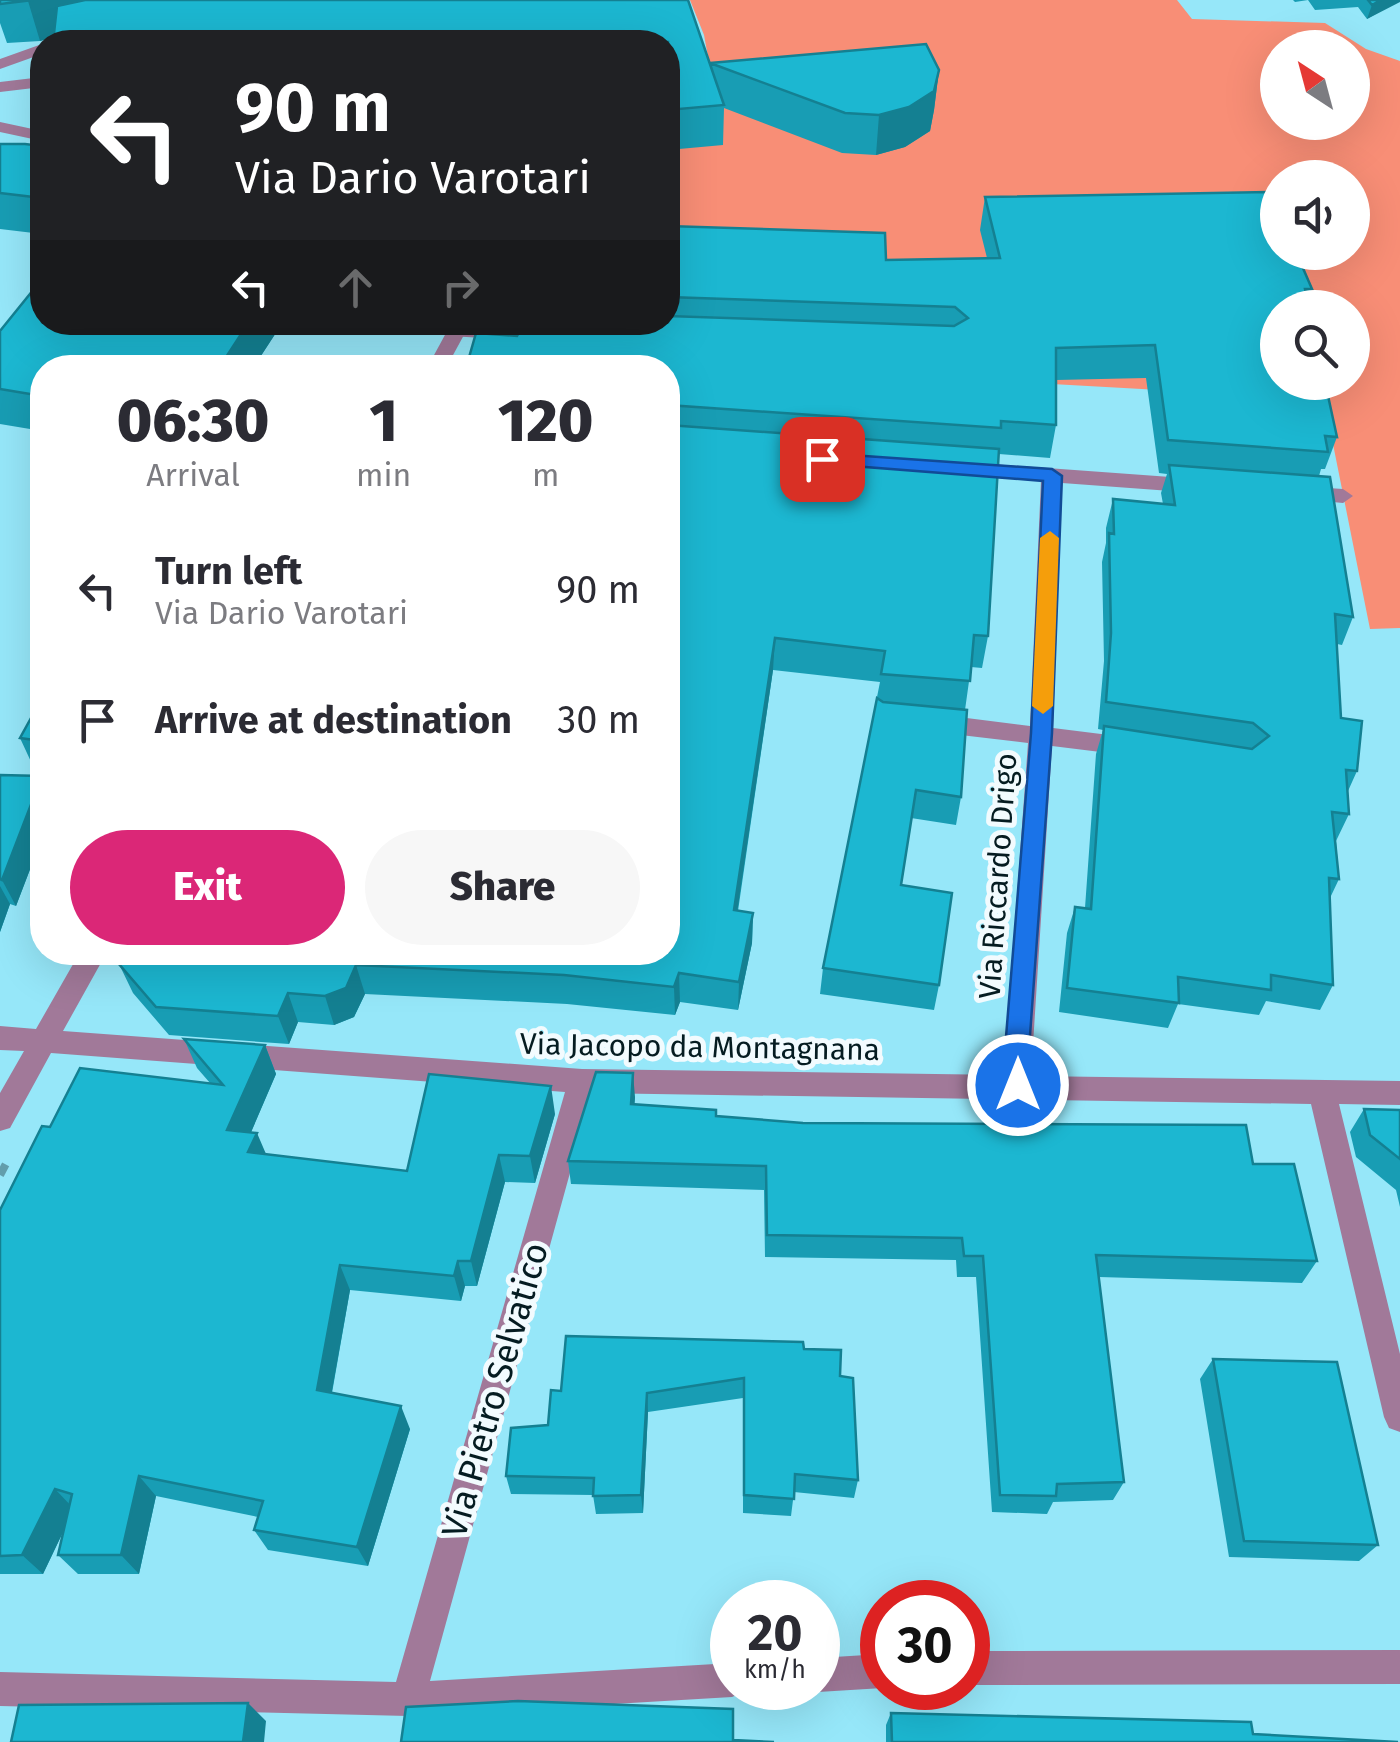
<!DOCTYPE html>
<html lang="en">
<head>
<meta charset="utf-8">
<style>
  :root { --surface:#fff; --page:#f7f7f7; --text:#2b2b33; --muted:#7c7c81; --accent:#db2777 }
  body { margin:0; font-family:"Fira Sans",sans-serif; background:var(--page); color:var(--text); height:100vh; display:flex; flex-direction:column; font-size:38px; white-space:nowrap }
  * { box-sizing:border-box; margin:0 }
  p { font-size:32px; color:var(--muted) }
  .icon { flex:none; width:55px; height:55px; fill:none; stroke:currentColor; stroke-width:2; stroke-linecap:round; stroke-linejoin:round }
  .map { position:relative; flex:1; overflow:hidden }
  .details { position:absolute; left:30px; top:355px; width:650px; height:610px; display:flex; flex-direction:column; background:var(--surface); border-radius:40px; box-shadow:0 10px 40px #0002 }
  .details>* { flex:none }
  .guide { position:absolute; left:30px; top:30px; width:650px; height:305px; border-radius:40px; box-shadow:0 10px 40px #0002; background:#202124; color:#fff; overflow:hidden }
  .needle { width:65px; rotate:324deg }
  .controls { position:absolute; left:1260px; top:30px; display:grid; gap:20px }
  .controls a { display:grid; place-items:center; width:110px; height:110px; border-radius:50%; background:var(--surface); box-shadow:0 10px 40px #0002; font-size:50px }
  .speed { position:absolute; left:710px; top:1580px; display:flex; gap:20px; font-size:50px; font-weight:700; text-align:center }
  .speed>* { display:grid; place-content:center; width:130px; height:130px; border-radius:50%; background:var(--surface); box-shadow:0 10px 40px #0002; line-height:1 }
  .speed small { font-size:25px; font-weight:400 }
  .speed .limit { border:15px solid #d22; background:#fff; color:#111 }
  .pin { position:absolute; display:grid; place-items:center; width:85px; height:85px; color:#fff; margin:-42px; border-radius:20px; box-shadow:0 5px 15px #0006 }
  .me { position:absolute; width:110px; margin:-55px; rotate:0deg; stroke-linejoin:round; filter:drop-shadow(0 0 8px #0008) }
  .turn { display:flex; align-items:center; gap:35px; height:210px; padding:0 40px; font-size:45px }
  .turn .icon { width:130px; height:130px; stroke-width:2.5 }
  .turn b { display:block; font-size:70px; line-height:85px }
  .lanes { display:flex; align-items:center; height:95px; padding:0 40px; background:#0003; justify-content:center; gap:50px; direction:ltr }
  .lanes .off { opacity:.35 }
  .eta { display:flex; justify-content:space-evenly; align-items:center; height:170px; text-align:center }
  .eta b { font-size:60px; font-weight:800; line-height:70px }
  .button { display:flex; gap:20px; margin-top:auto; padding:20px 40px }
  .button a { flex:1; height:115px; border-radius:60px; background:var(--accent); color:#fff; font-size:40px; font-weight:800; line-height:115px; text-align:center }
  .button a+a { background:var(--page); color:var(--text) }
  ul { padding:0; list-style:none }
  li { display:flex; align-items:center; gap:30px; height:130px; padding:0 40px }
  li div { flex:1 }
  li b { display:block; font-size:38px }
  li em { font-style:normal }
  .map>svg:first-child { display:block }
  .green { fill:#f88e76; fill-rule:evenodd }
  .lines { fill:none; stroke-linecap:round; stroke-linejoin:round }
  .path { stroke:#629eac; stroke-width:8; stroke-dasharray:12 6; stroke-linecap:butt }
  .lane { fill:#a17999; fill-rule:evenodd }
  .street { fill:#a17999; fill-rule:evenodd }
  .wall { fill:#189db4 }
  .shaded-wall { fill:#148092 }
  .building { fill:#1cb7d1; stroke:#148092; stroke-width:2.5 }
  .route { fill:#1a73e8; stroke:#114b97; stroke-width:2.5 }
  .slow { fill:#f59e0b }
  .labels { text-anchor:middle; dominant-baseline:central; stroke-width:10; stroke-linejoin:round; paint-order:stroke }
  .street-label { font-size:30px; fill:#051c21; stroke:#f2fbfe }
  .near-street-label { font-size:35px; fill:#051c21; stroke:#f2fbfe }
</style>
</head>
<body>
<div class="map">
<svg width="1400" height="1742" viewBox="0 0 1400 1742">
  <rect width="100%" height="100%" fill="#96e7f9"/>
  <path class="green" d="M690,0H1177L1192,19L1325,23L1366,49L1400,61V628L1370,629L1324,399L978,380L668,258V106L716,100L704,35ZM1278,48H1352V122H1278ZM1278,178H1352V252H1278ZM1278,308H1352V382H1278Z"/>
  <g class="lines">
    <path class="path" d="M0,1175L8,1160"/>
    <path class="lane" d="M42,77V87L0,92V82Z
      M456,326L551,330L561,336L551,342L449,336V328Z"/>
    <path class="street" d="M42,44V54L0,69V59Z
      M0,122L42,131V141L0,132Z
      M452,322H471L446,368H427Z
      M964,462L1198,479L1208,486L1198,493L1062,483L1053,728L1133,738L1145,747L1133,756L1052,746L1031,1076L1400,1081V1105L1339,1104L1400,1354V1432L1389,1428L1384,1417L1311,1104L592,1093L430,1681L732,1663V1688H746L744,1692L732,1697L408,1716L0,1706V1672L396,1682L565,1092L51,1053L10,1128L0,1131V1093L24,1051L0,1050V1026L36,1029L80,952H107L63,1031L582,1069L1004,1075L1028,743L935,732L923,723L935,714L1030,726L1041,481L957,474L954,469L957,464Z
      M1298,486L1343,489L1353,496L1343,503L1291,498L1288,493L1291,488Z
      M1400,1650V1684L968,1685V1651Z
      M882,1654L883,1688L818,1692L807,1688H818V1658Z"/>
  </g>
  <path class="wall" d="M0,0H688L710,63L939,70L934,110L930,131L905,147L876,155L842,153L724,108L723,145L668,150V42H53L54,37L40,41L7,43L0,23Z
    M1293,0H1400L1367,19L1358,7L1315,10L1308,0L1295,2Z
    M0,144L42,146V234L0,229Z
    M985,197L1312,289L1308,303L1337,437L1325,469H1321L1319,476L1353,617L1342,645L1337,644L1341,718L1357,771L1348,791L1349,814L1336,841L1339,879L1330,898L1333,985L1320,1010L1266,1001L1259,1015L1178,1004L1168,1028L1059,1012L1067,933L1075,907L1085,908L1096,754L1103,730L1098,729L1104,661L1102,562L1106,543V528L1113,499L1163,504L1161,493L1167,474L1159,473L1146,378L1056,380V425L1050,458L999,454L988,636L982,668L971,667L965,710L961,797L956,825L911,818L901,885L939,985L934,1010L820,994L823,968L880,682L773,670L738,911L753,913L752,943L738,1010L680,1002L675,1015L567,1004L365,994L354,1017L334,1025L298,1022L289,1044L169,1035L133,993L119,964L668,952V368L517,336L668,322V226L886,260L987,258L980,230Z
    M42,322H283L253,368H42V431L0,424V331Z
    M42,698V767L33,766L20,738Z
    M0,775L42,776V838L16,906L10,904L0,932Z
    M184,1039L265,1045L276,1074L251,1132L266,1154L407,1171L555,1114L535,1183L505,1182L477,1286H465L461,1301L350,1290L332,1393L410,1429L368,1566L268,1550L254,1530L258,1517L156,1496L139,1574H78L58,1555L63,1532L43,1574H0V1210L50,1127L210,1083L197,1068Z
    M635,1097L634,1105L716,1116L1253,1164L1317,1261L1302,1283L1099,1277L1124,1482L1113,1500L1053,1502L1047,1514L992,1512L976,1277H957L956,1260L765,1257L764,1190L571,1184L568,1161Z
    M1364,1109L1400,1110V1207L1396,1190L1356,1157L1350,1132Z
    M804,1349L840,1376L858,1480L854,1498L794,1492L791,1516L743,1513V1398L648,1412L643,1513L596,1514L593,1495L511,1494L506,1476L548,1425L561,1391Z
    M1213,1359L1378,1545L1359,1561L1229,1557L1200,1379Z
    M891,1713L1253,1734L1398,1742H886V1725Z"/>
  <path class="shaded-wall" d="M33,0H170L168,5L40,41L28,1Z
    M1381,0H1400V2L1367,19L1372,5Z
    M939,70L934,110L930,131L905,147L876,155L879,115Z
    M249,322H283L253,368H219Z
    M775,638L773,670L733,940L734,910Z
    M42,778V838L16,906L2,880Z
    M0,886L10,904L0,932Z
    M753,913L752,943L738,1010L739,982Z
    M356,965L365,994L354,1017L334,1025L325,996Z
    M679,973L680,1002L675,1015L674,987Z
    M288,993L298,1022L289,1044L278,1016Z
    M265,1045L276,1074L240,1158L227,1130Z
    M633,1073L635,1097L633,1129L631,1104Z
    M551,1086L555,1114L535,1183L530,1156Z
    M257,1133L269,1161L248,1152Z
    M499,1155L505,1182L477,1286L471,1261Z
    M458,1261L465,1286L461,1301L454,1276Z
    M340,1265L350,1290L328,1413L317,1390Z
    M647,1393L648,1412L643,1513L641,1495Z
    M401,1406L410,1429L368,1566L357,1547Z
    M139,1476L156,1496L139,1574L121,1555Z
    M55,1489L74,1509L43,1574L22,1555Z
    M248,1703L266,1721L264,1742H243Z"/>
  <path class="building" d="M0,0H33L0,4Z
    M85,0H688L724,105L668,110V42H559L571,36L497,42H53L57,6Z
    M1368,0H1381L1372,5Z
    M926,44L939,70L934,91L909,107L879,115L845,113L710,63Z
    M0,144H25L42,146V198L0,193Z
    M1269,192L1278,210V252H1296L1312,289H1305L1309,308H1278V382H1325L1337,437L1325,436L1328,452L1168,440L1155,345L1056,348V425L1001,421V428L668,405V368H466L476,333L517,336L525,322H668V316L954,326L968,318L955,307L668,297V226L885,233L886,260L1000,258L985,197Z
    M42,279V322H249L219,368H42V396L0,389V331Z
    M668,425L999,449L988,636L974,635L970,681L881,674L885,651L775,638L734,910L753,913L739,982L679,973L674,987L564,975L356,965L346,988L325,996L288,993L278,1016L156,1007L119,964L126,952H668Z
    M1169,465L1330,477L1353,617L1335,614L1341,718L1362,721L1357,771L1346,770L1349,814L1332,812L1339,879L1329,878L1333,985L1271,975V990L1178,977L1179,1003L1067,988L1075,907L1091,909L1104,726L1252,749L1269,736L1253,723L1106,702L1111,633L1109,533L1114,534L1113,499L1175,505Z
    M42,698V741L20,738Z
    M877,698L883,702L967,710L961,797L916,790L901,885L952,893L939,985L823,968Z
    M0,775L42,776L2,880L0,879Z
    M184,1039L265,1045L227,1130L257,1133L248,1152L407,1171L429,1074L551,1086L530,1156L499,1155L471,1261H458L454,1276L340,1265L317,1390L401,1406L357,1547L254,1530L263,1501L139,1476L121,1555H58L72,1494L55,1489L22,1555L0,1556V1210L42,1126L50,1127L80,1068L223,1085Z
    M596,1072L633,1073L631,1104L716,1110V1116L803,1123L1246,1125L1253,1164H1294L1317,1261L1096,1255L1124,1482L1057,1484L1056,1496L1000,1495L983,1256H964L962,1238L767,1235L766,1166L568,1161Z
    M1364,1109L1400,1110V1159L1370,1135Z
    M566,1336L803,1342L804,1349L841,1350L840,1376L853,1378L858,1480L795,1474L794,1499L744,1495V1378L647,1393L641,1495L593,1496L594,1478L506,1476L511,1428L548,1425L551,1390L561,1391Z
    M1213,1359L1337,1362L1378,1545L1244,1541Z
    M518,1701L733,1709V1740L774,1742H401L406,1707Z
    M248,1703L243,1742H11L19,1705Z
    M891,1713L1251,1722L1253,1734L1398,1742H892Z"/>
  <path class="route" d="M822,453L1052,469L1062,476L1052,733L1029,1049L1030,1085L1027,1093L1018,1096L1009,1093L1005,1049L1031,733L1043,481L815,463V454Z"/>
  <path class="slow" d="M1050,531L1059,538L1053,706L1043,714L1032,706L1040,538Z"/>
  <g class="labels">
    <g class="street-label">
      <text transform="translate(998 876) rotate(-86)">Via Riccardo Drigo</text>
      <text transform="translate(700 1047) rotate(1)">Via Jacopo da Montagnana</text>
    </g>
    <g class="near-street-label">
      <text transform="translate(495 1390) rotate(-74)">Via Pietro Selvatico</text>
    </g>
  </g>
</svg>
<div class="controls">
<a><svg class="needle" viewBox="-14 -14 28 28"><path d="M0-13l5 13h-10z" fill="#e53935"/><path d="M0 13l5-13h-10z" fill="#7c7c81"/></svg></a>
<a><svg class="icon" aria-label="sound" viewBox="0 0 24 24"><path d="M4 9h4l5-4v14l-5-4H4zM17 9q2 3 0 6"/></svg></a>
<a><svg class="icon" aria-label="search" viewBox="0 0 24 24"><circle cx="10" cy="10" r="6"/><path d="M15 15l6 6"/></svg></a>
</div>
<div class="speed"><div>20<small>km/h</small></div><div class="limit">30</div></div>
<div class="pin" style="left:822px;top:459px;background:#d93025"><svg class="icon" aria-label="arrive" viewBox="0 0 24 24"><path d="M6 21V4h12l-3 4 3 4H6"/></svg></div>
<svg class="me" style="left:1018px;top:1085px" viewBox="-20 -20 40 40"><circle r="17" fill="#1a73e8" stroke="#fff" stroke-width="3"/><path d="M0-11L8 9 0 5-8 9z" fill="#fff"/></svg>
<div class="guide">
<div class="turn"><svg class="icon" aria-label="left" viewBox="0 0 24 24"><path d="M17 20v-9H6M10 6l-5 5 5 5"/></svg><div><b>90 m</b>Via Dario Varotari</div></div>
<div class="lanes"><svg class="icon" aria-label="left" viewBox="0 0 24 24"><path d="M17 20v-9H6M10 6l-5 5 5 5"/></svg><svg class="icon off" aria-label="ahead" viewBox="0 0 24 24"><path d="M12 20V5M6 11l6-6 6 6"/></svg><svg class="icon off" aria-label="right" viewBox="0 0 24 24"><path d="M7 20v-9h11M14 6l5 5-5 5"/></svg></div>
</div>
<section class="details">
<div class="eta">
<div><b>06:30</b><p>Arrival</p></div>
<div><b>1</b><p>min</p></div>
<div><b>120</b><p>m</p></div>
</div>
<ul>
<li><svg class="icon" aria-label="left" viewBox="0 0 24 24"><path d="M17 20v-9H6M10 6l-5 5 5 5"/></svg><div><b>Turn left</b><p>Via Dario Varotari</p></div><em>90 m</em></li>
<li><svg class="icon" aria-label="arrive" viewBox="0 0 24 24"><path d="M6 21V4h12l-3 4 3 4H6"/></svg><div><b>Arrive at destination</b></div><em>30 m</em></li>
</ul>
<div class="button"><a>Exit</a><a>Share</a></div>
</section>
</div>
</body>
</html>
